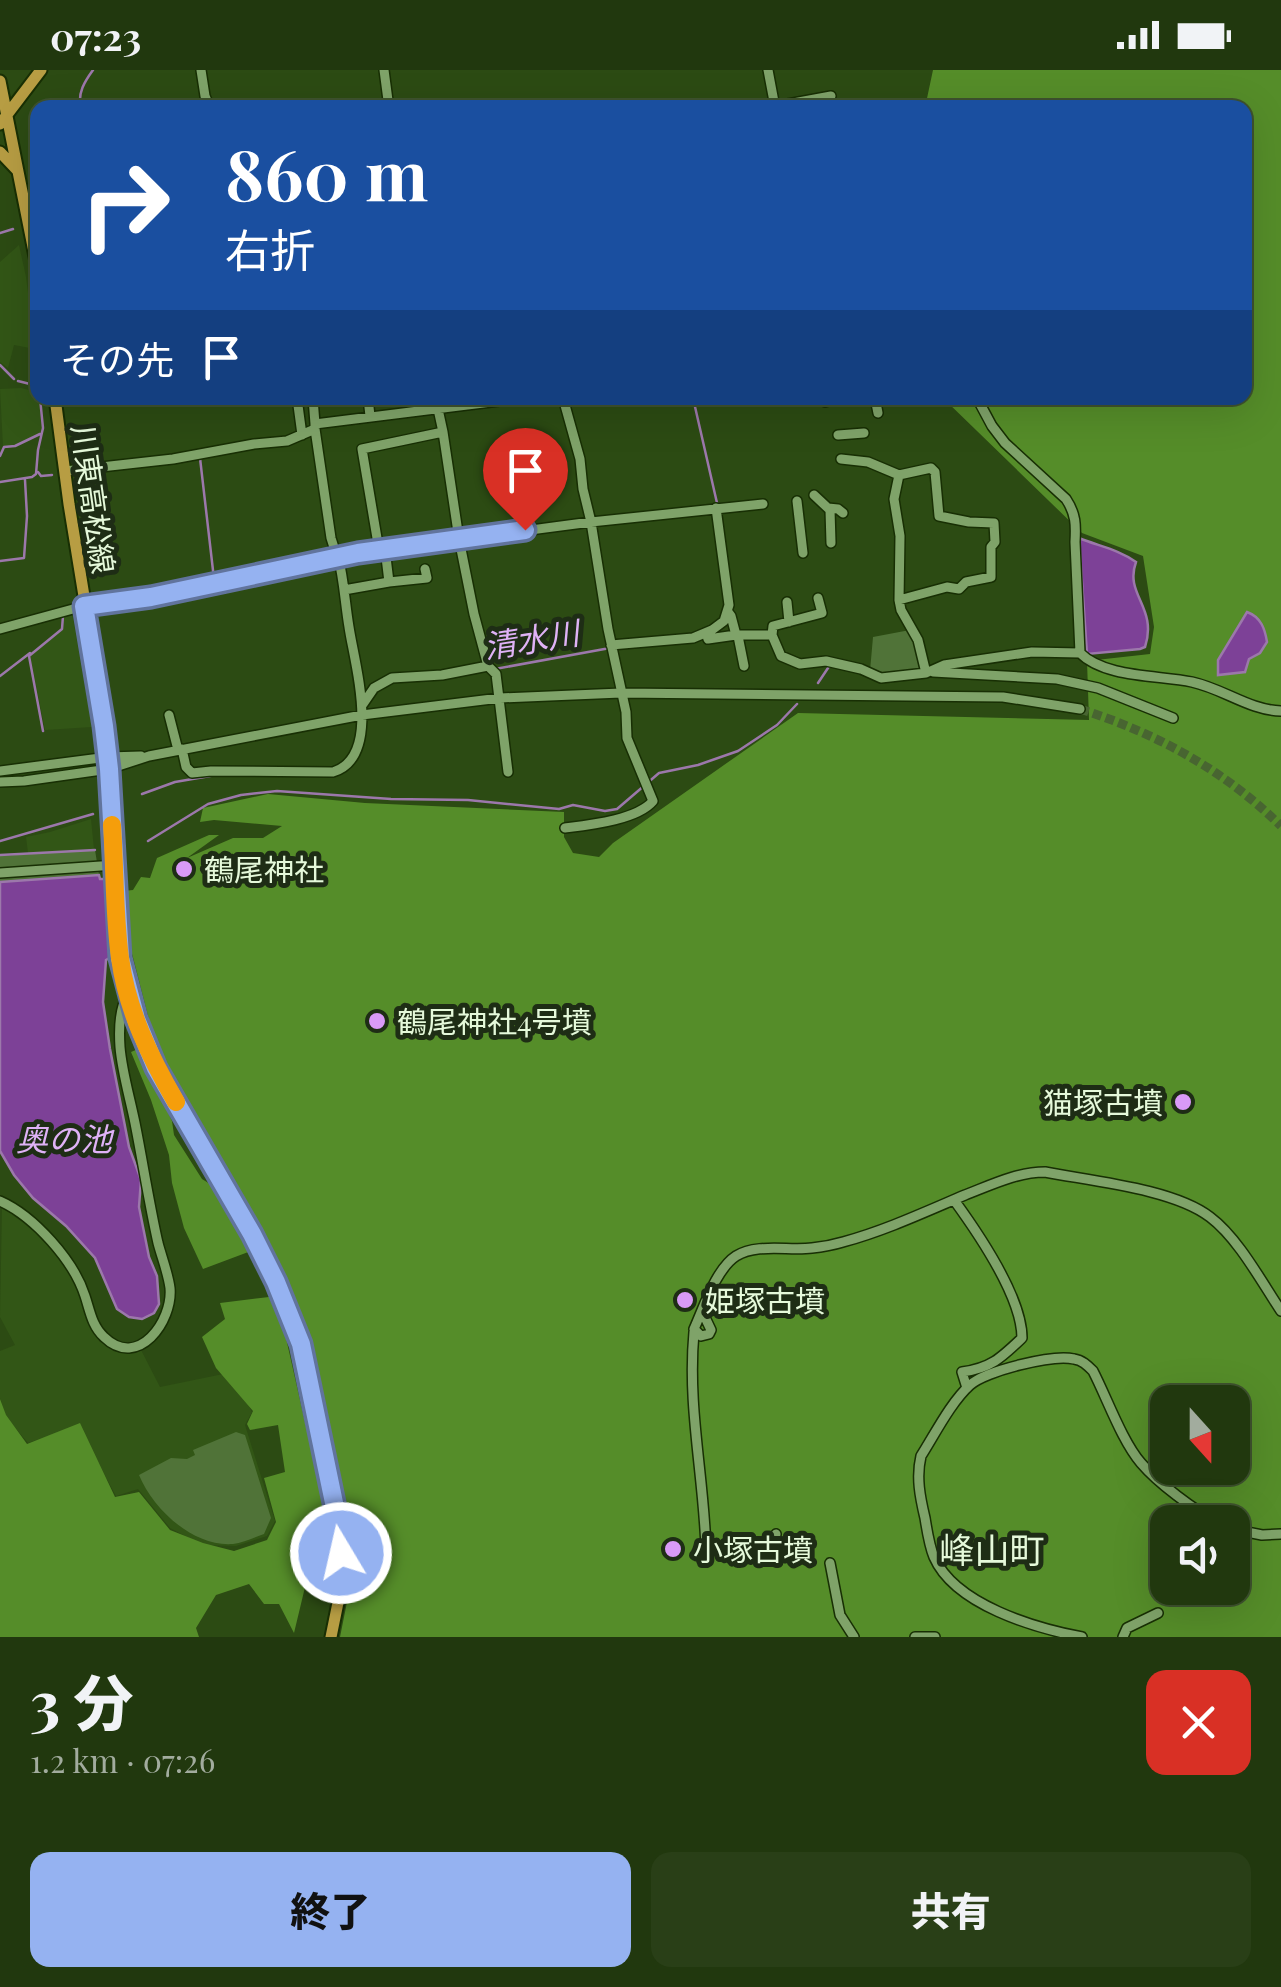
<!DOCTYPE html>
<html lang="ja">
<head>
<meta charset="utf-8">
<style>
  :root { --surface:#21380e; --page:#293f17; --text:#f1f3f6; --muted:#a2ac9e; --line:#3e522e; --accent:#95b2f1 }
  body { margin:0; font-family:"Playfair Display","Noto Sans JP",serif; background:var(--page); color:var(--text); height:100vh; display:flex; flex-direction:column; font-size:38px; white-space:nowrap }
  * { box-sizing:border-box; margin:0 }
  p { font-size:32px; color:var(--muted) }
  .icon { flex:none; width:55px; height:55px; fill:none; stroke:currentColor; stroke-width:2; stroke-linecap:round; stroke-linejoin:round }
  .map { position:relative; height:1567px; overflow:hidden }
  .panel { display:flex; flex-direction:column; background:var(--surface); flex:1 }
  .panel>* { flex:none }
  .top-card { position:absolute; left:30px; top:30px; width:1222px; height:305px; border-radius:20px; box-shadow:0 10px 40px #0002,0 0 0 2px var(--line); background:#1a4fa0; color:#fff; overflow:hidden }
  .needle { width:65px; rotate:159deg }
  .controls { position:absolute; left:1150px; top:1315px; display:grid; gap:20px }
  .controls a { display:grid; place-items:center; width:100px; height:100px; border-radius:20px; background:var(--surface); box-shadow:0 10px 40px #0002,0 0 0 2px var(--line); font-size:50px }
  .pin { position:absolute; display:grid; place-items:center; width:85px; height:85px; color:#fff; margin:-102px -42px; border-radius:50% 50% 50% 0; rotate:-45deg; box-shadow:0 0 10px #0007 }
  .pin .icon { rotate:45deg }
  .me { position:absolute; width:110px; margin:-55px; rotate:351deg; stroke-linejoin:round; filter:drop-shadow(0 0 8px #0008) }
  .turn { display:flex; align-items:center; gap:35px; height:210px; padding:0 30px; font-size:45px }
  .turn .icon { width:130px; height:130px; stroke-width:2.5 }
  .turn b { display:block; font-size:70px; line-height:85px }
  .then { display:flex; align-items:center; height:95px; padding:0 30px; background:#0003; gap:20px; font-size:38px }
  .round { display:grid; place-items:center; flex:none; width:105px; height:105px; border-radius:20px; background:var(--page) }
  .overview { display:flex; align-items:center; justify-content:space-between; height:170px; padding:0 30px }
  h1 { font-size:60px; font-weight:800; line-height:75px }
  .button { display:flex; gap:20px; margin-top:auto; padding:20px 30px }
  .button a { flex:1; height:115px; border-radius:20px; background:var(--accent); color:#111; font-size:40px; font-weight:800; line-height:115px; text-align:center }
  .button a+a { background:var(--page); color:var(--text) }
  .status { display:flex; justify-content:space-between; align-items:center; height:70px; padding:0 50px; background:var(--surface); direction:ltr }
  .status svg { height:28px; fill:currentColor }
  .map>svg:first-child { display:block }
  .built { fill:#325616 }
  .green { fill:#507338 }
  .forest { fill:#558d29; fill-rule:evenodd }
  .water { fill:#7d4197; stroke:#9c78ab; stroke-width:2.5 }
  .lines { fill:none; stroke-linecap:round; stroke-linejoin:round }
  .stream { stroke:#9c78ab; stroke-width:2.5 }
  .minor-tunnel { stroke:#486531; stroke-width:9; stroke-dasharray:9 4.5; stroke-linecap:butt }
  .minor-casing { stroke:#182f04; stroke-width:12 }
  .major-casing { stroke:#182f04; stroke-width:15 }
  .minor { stroke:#7fa369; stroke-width:9 }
  .major { stroke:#b79d43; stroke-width:11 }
  .route-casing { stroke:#61749d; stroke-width:25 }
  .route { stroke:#95b2f1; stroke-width:18 }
  .slow { stroke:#f59e0b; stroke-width:18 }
  .poi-dot { fill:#d99af7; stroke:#1e2d15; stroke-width:4 }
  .labels { text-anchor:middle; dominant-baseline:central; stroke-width:10; stroke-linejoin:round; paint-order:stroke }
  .street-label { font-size:30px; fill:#e5f9da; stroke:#1e2d15 }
  .poi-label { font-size:30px; fill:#e5f9da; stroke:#1e2d15; text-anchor:start }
  .water-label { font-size:32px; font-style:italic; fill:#dfb2f6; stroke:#1e2d15 }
  .quarter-label { font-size:35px; fill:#e5f9da; stroke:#1e2d15 }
</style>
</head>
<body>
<div class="status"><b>07:23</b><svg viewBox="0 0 49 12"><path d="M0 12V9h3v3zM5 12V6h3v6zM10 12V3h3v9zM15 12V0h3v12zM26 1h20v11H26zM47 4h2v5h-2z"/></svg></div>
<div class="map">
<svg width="1281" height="1567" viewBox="0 0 1281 1567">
  <rect width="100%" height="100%" fill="#2c4b13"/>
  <path class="built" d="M19,175L26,207L35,279L14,275L8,298L0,292V192Z
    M21,318L37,322L43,353L41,363L15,376L3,377L0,319Z
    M72,543L92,657L45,660L30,585L63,558L64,545Z
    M91,749L94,779L28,783L26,767L50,762Z
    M2,1137L30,1158L58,1185L75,1212L88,1252L100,1272L141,1280L160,1317L233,1302L252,1342L245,1355L275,1451L267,1466L236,1476L202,1475L170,1458L138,1419L116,1426L78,1356L28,1373L6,1347L0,1328V1281L15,1275L0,1247Z"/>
  <path class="green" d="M910,560C916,573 923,588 920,602L894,606L870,601L873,567Z
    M95,780L99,805L0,812V786Z
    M236,1362L245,1365L271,1448L264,1464C255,1467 243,1473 233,1474C193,1477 153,1439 139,1405L171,1388L187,1389L195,1385L193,1380Z"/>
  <path class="forest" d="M933,0H1281V1567H340L347,1532L352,1491L341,1415L309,1268L289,1213L155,973L128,868L123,821L133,820L141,807L150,808L157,788L209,765H219L187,788L233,768H263L282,756L214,750L200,752L203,738L268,724L365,733L564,742V767L573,783L599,787L613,773L798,643L1089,650L1087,591L1150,584L1154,557L1143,486L1082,463L943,328H1245V38L921,37L926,33ZM1168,1332H1232V1398H1168ZM1168,1452H1232V1518H1168Z
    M138,979L172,1051L174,1065L202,1109L210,1114L251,1181L203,1199L184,1158L172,1113L169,1085L151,1030L131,982Z
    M269,1227L286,1268L328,1454L312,1488L294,1563L279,1534H264L249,1514L216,1525L196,1558L199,1567H0V1329L6,1345L27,1374L80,1353L115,1427L139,1422L170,1460L203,1473L234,1481L267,1470L276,1452L264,1408L285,1402L278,1355L250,1360L247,1354L253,1341L216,1298L202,1267L225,1249L220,1233Z"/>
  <path class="water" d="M1079,468C1098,476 1118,479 1136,492C1124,525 1158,537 1145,577L1140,579L1087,584Z
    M1247,542C1261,547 1265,559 1267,572L1260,583L1249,589L1245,602L1218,605V590Z
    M99,805L100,809H107L115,885L106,890L103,932L110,979L129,1077L141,1110L139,1137L149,1187L157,1206L159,1234L154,1243L142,1249L129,1247L117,1239L95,1188L66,1156L33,1128L14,1105L0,1081V812Z"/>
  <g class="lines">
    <path class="stream" d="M81,38C77,23 85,11 93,0
      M0,163L13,159
      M0,295L14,309
      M18,311L38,316
      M693,328L717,433
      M0,386L4,377L15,376L40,364
      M200,388L214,509
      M38,402L41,406L52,405
      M0,412L32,407L36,404L38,380L43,358L40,328
      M0,491L24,488L27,446L25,410
      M495,599L610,578
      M0,606L30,583
      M818,613L830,595
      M43,661L29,586L62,559L63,546
      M334,706L349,698
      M142,724L175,712L216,705
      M0,771L93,744
      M148,771L208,734L241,725L277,721L391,729L468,730L559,739L573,735L605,741L617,739L659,703L698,695L738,681L777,655L797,634
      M0,785L95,780"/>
    <path class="minor-tunnel" d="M1080,639C1156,663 1224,700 1281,756"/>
    <g class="minor-casing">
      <path id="minor" d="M201,0L205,26L210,38
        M384,0L389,38
        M768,0L775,37
        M766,38L831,26
        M1052,38L1053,36
        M297,328L302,365
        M313,328L315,354
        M368,328L370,346
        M563,328L580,389L583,419L591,452L608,559L626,642L627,668L653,731C637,750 589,755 565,758
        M875,328L878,343
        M977,328L992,356L1005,373L1066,429C1076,444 1076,455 1075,472L1080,583C1105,608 1159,605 1192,612C1224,619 1249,640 1281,641
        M825,332L838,328
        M438,339L443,362L459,469L474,544L488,596L496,604L508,702
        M315,359L331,468L337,487
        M838,365L864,363
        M841,389L868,392L899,405L931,398L935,402L939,446L969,452L994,453L995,472L991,477V507L966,512L959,519L947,517L899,530
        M65,401L173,389L254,374L287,371L315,359V354L523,328
        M899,405L894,429L900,466L899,530L901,540L918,570L926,603L944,595L1032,582L1080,583
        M814,425L830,440L831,473
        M797,431L803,483
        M828,438L838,439L843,443
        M379,480L362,379L443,362
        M389,512L427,508L425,499
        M344,520L389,512L385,479
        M787,532L789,552
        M728,542L731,546L736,565H772L781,586L800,594L826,591L861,599L881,608L926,603
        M0,559L84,536L151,527L379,480L591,452L763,434
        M706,563L708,569L736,565
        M772,565L773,556L822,543L818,528
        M738,566L744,596
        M611,575L693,568L712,560L724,551L729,535L716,438
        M933,602L1057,609L1098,618L1173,648
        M363,634L374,618L392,608L442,605L488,596
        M169,645L178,680
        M182,679L186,697L192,703L211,701L333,702C383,687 354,592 349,557C345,533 344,510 338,486
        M0,701L108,687L141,686
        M0,712L24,711L109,699L149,686L362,645L500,628L621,623L1003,627L1080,639
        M0,803L115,795
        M954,1130C978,1163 1022,1227 1022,1268C1001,1288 991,1298 962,1302L967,1318
        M0,1131C34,1146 74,1191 85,1226C90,1241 92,1256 104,1267C138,1300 173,1251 170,1218C168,1203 162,1188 158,1173C149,1133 143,1093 135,1053C130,1028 122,1002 120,977C119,962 119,938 128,925
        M702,1241L711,1260L709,1264L701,1266L694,1259C704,1237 716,1199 736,1186C757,1173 789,1181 812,1178C822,1177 833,1175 843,1172C884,1161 925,1142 965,1125C991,1115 1017,1102 1045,1102C1092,1111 1174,1119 1210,1147C1238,1168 1261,1211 1281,1241
        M694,1262C687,1337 704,1406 706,1480
        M1232,1459L1262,1465L1281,1464
        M774,1474L776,1464
        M830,1493L840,1545L854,1567
        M915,1567H935
        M1082,1567C1035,1558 955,1535 934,1487C929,1475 927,1460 925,1448C920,1427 916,1407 921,1386C935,1364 951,1332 970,1315C985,1301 1053,1284 1074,1289C1082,1290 1087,1295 1093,1301C1107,1328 1122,1371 1141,1393C1158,1413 1194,1440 1217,1452
        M1123,1567L1127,1558L1158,1543"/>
    </g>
    <g class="major-casing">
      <path id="major" d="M0,11L38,202
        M0,54L41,0
        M0,82L18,101
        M55,328L69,434L105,655L120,888L136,949L156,999L252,1164L276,1212L301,1274L337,1452L341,1483L342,1513L331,1567"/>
    </g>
    <use href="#minor" class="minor"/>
    <use href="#major" class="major"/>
  </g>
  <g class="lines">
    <g class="route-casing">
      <path id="route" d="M341,1483L338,1452L301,1274L276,1212L252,1164L156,998L136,949L120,888L109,699L104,656L84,536L151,527L358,483L525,460"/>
    </g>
    <use href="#route" class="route"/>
    <path class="slow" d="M112,755C115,799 114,844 120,888C127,940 150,987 176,1032"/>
  </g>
  <g class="poi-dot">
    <circle cx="184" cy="799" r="10"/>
    <circle cx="377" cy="951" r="10"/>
    <circle cx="1183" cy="1032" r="10"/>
    <circle cx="685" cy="1230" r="10"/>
    <circle cx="673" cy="1479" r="10"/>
  </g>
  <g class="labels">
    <g class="street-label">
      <text transform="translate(94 429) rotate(82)">川東高松線</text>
    </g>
    <g class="poi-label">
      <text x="204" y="799">鶴尾神社</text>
      <text x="397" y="951">鶴尾神社4号墳</text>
      <text x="1163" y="1032" text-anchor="end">猫塚古墳</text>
      <text x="705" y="1230">姫塚古墳</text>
      <text x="693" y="1479">小塚古墳</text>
    </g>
    <g class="water-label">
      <text transform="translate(531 568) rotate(-9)">清水川</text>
      <text x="64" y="1067">奥の池</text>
    </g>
    <g class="quarter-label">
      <text x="992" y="1478">峰山町</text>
    </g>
  </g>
</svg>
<div class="controls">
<a><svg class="needle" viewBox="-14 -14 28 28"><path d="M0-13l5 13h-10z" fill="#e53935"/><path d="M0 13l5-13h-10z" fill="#a2ac9e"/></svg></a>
<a><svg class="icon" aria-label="sound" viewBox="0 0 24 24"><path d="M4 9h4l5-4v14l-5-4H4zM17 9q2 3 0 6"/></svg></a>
</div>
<div class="pin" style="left:525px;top:460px;background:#d93025"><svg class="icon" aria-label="arrive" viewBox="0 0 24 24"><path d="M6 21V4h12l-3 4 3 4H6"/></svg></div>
<svg class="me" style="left:341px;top:1483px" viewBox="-20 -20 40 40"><circle r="17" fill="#95b2f1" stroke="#fff" stroke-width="3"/><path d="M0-11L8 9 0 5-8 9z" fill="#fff"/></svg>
<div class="top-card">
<div class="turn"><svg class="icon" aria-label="right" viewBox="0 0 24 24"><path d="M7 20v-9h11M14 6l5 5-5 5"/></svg><div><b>860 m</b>右折</div></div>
<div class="then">その先<svg class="icon" aria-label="arrive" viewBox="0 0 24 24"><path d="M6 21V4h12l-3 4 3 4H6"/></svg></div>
</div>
</div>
<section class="panel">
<div class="overview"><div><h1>3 分</h1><p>1.2 km · 07:26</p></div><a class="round" style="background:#d93025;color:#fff"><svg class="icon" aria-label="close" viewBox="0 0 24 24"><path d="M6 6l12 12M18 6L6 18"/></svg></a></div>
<div class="button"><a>終了</a><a>共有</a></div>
</section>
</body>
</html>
